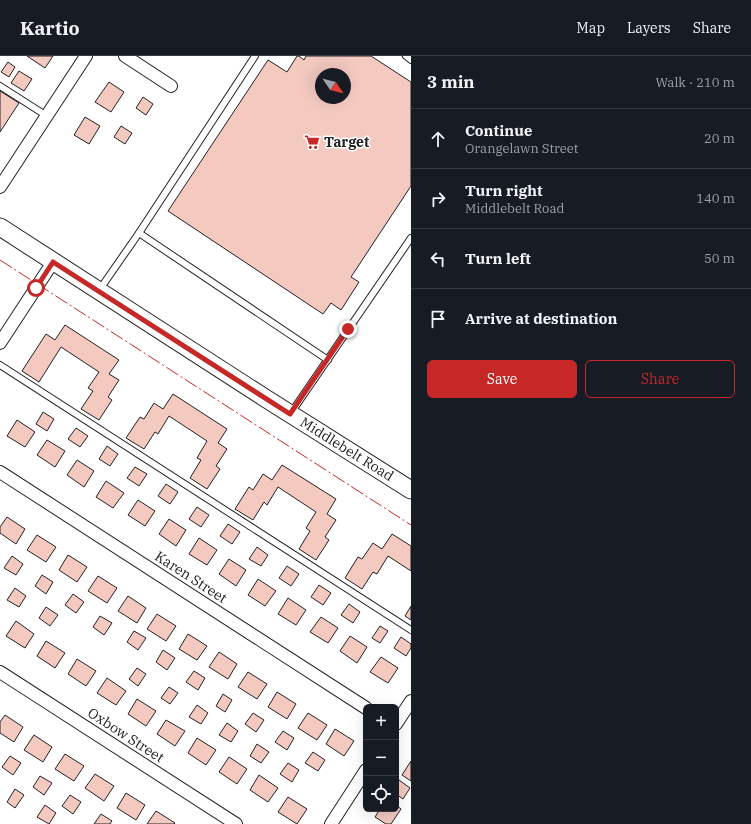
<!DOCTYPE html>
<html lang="en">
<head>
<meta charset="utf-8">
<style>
	body { margin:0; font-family:"IBM Plex Serif",serif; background:#20242c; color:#f1f3f6 }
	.controls { position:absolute; right:12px; bottom:12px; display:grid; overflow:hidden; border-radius:6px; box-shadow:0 4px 16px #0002 }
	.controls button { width:36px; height:36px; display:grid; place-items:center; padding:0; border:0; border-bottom:1px solid #363941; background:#171b24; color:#f1f3f6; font:20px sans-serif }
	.compass { position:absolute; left:315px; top:12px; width:36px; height:36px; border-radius:50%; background:#171b24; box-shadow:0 4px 16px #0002; rotate:125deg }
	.stop { position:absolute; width:12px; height:12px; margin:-9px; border:3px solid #c62828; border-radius:50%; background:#fff }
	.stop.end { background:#c62828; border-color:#fff; box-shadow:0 1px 4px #0008 }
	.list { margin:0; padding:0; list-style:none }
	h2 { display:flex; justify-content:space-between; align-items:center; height:52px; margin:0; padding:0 16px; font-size:17px }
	h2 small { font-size:13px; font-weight:400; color:#9ea1a6 }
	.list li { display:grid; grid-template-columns:26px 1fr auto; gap:12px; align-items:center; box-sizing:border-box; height:60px; padding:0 16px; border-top:1px solid #363941 }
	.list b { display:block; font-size:15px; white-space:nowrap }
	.list p { margin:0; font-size:13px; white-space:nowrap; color:#9ea1a6 }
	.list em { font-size:13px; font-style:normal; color:#9ea1a6 }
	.actions { display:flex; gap:8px; padding:12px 16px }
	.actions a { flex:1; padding:9px 0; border:1px solid #c62828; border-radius:6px; text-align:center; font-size:14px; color:#c62828 }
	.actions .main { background:#c62828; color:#fff }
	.icon { flex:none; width:22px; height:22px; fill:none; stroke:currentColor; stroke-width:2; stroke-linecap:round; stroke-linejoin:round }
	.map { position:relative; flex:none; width:411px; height:768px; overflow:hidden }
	header { display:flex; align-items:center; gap:24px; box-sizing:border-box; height:56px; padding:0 20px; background:#171b24; border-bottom:1px solid #363941 }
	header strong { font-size:19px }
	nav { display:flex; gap:22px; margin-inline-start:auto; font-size:14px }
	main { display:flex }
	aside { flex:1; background:#171b24 }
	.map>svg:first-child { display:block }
	.building { fill:#f3c9c0; stroke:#222; fill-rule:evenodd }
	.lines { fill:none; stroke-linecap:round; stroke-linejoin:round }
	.service-casing { stroke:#222; stroke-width:8 }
	.minor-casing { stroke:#222; stroke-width:14 }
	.secondary-casing { stroke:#222; stroke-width:19 }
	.service { stroke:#fff; stroke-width:6 }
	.minor { stroke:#fff; stroke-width:12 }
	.secondary { stroke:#fff; stroke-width:17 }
	.power { stroke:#c62828; stroke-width:1; stroke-dasharray:14 3 2 3; stroke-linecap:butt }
	.route { stroke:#c62828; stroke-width:5 }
	.labels { text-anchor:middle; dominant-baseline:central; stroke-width:3; stroke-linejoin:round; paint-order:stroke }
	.poi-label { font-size:14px; font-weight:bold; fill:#222; stroke:#fff; text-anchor:start }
	.street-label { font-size:14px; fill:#222; stroke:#fff }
</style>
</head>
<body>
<header>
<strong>Kartio</strong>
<nav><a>Map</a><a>Layers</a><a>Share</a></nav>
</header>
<main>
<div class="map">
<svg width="411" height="768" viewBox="0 0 411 768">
	<rect width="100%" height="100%" fill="#fff"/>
	<!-- building -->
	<g class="building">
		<polygon points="27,0 53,0 45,12"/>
		<path d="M297,0H299L304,4L306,0H371L411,26V130L351,221L359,226L341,254L331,247L323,258L168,155L268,4L287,16ZM321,18H345V42H321Z"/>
		<polygon points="8,6 15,11 9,21 1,16"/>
		<polygon points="19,15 32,23 24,35 11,27"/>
		<polygon points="109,26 124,36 111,56 95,46"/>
		<polygon points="0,35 19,47 0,76"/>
		<polygon points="143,41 153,48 146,59 136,52"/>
		<polygon points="85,61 100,70 89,88 74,79"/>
		<polygon points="121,70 132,77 125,88 114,81"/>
		<polygon points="65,269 119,304 109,318 119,324 108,341 112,344 99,364 81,353 93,335 88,332 99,316 61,291 39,326 22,315 46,278 55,284"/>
		<polygon points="173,338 227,373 218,387 227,393 216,410 220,413 207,433 190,422 201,404 197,402 207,385 169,360 158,378 155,376 144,393 126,382 140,361 144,363 154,347 163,353"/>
		<polygon points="43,356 54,363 47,375 36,368"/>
		<polygon points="17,364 35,376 25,391 7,380"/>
		<polygon points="76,372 88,380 80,391 68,383"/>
		<polygon points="47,384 65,395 55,411 37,399"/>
		<polygon points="107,390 118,398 110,410 99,403"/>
		<polygon points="77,404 94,415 84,431 67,419"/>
		<polygon points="282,409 336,443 327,458 336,464 325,481 329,484 316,504 299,493 310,475 306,472 316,456 278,431 267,449 264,446 253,464 235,453 249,431 253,434 263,418 272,424"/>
		<polygon points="135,411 147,418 139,430 127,422"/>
		<polygon points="106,425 124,437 113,452 96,441"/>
		<polygon points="166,428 178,436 170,448 158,440"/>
		<polygon points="138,444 155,455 145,470 128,459"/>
		<polygon points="197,451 209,459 201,471 189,463"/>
		<polygon points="7,461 25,473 16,488 0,477 0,471"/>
		<polygon points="169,463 186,474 176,490 159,478"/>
		<polygon points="228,468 240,476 232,488 220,480"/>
		<polygon points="392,478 411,490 411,515 388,500 377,518 373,516 362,533 345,522 358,501 362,503 373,487 382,493"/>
		<polygon points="37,479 56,491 46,506 27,494"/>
		<polygon points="199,482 217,494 207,509 189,498"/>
		<polygon points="257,491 268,499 261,510 249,503"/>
		<polygon points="68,499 87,511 77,526 59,514"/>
		<polygon points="12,500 23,508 16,519 4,512"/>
		<polygon points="229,503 246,514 236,530 219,518"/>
		<polygon points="287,510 299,518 291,530 279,522"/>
		<polygon points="42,519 53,526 46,538 35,530"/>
		<polygon points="98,520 117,532 107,547 88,535"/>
		<polygon points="258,523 276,535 265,550 248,539"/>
		<polygon points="319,529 331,537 323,549 311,541"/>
		<polygon points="15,532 26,540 19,551 7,544"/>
		<polygon points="73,538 84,546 76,557 65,549"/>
		<polygon points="128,540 146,552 137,567 118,555"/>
		<polygon points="288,542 306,554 296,569 278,558"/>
		<polygon points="349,548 360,556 353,567 341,559"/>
		<polygon points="411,550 411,564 405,560"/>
		<polygon points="46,551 58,559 50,570 39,562"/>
		<polygon points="157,558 176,570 166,585 147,573"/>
		<polygon points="100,560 112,567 104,579 93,571"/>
		<polygon points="321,561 338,572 328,587 310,576"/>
		<polygon points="16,565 34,578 25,592 6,580"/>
		<polygon points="380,570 388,575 380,587 372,582"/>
		<polygon points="134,575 146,582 138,594 127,586"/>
		<polygon points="188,578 207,590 197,604 179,593"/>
		<polygon points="350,580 367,591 357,607 340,595"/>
		<polygon points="401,581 411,588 411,592 406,600 394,592"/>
		<polygon points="46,585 65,597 55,612 37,600"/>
		<polygon points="163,594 175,602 167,614 156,606"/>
		<polygon points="219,596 237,608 228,623 209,611"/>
		<polygon points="381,601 398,612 388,627 370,616"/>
		<polygon points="77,603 96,615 86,630 68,618"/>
		<polygon points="137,612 146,618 138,630 129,623"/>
		<polygon points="194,615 205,622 198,634 186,626"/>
		<polygon points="248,616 267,628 257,643 238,631"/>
		<polygon points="107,622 126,635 116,649 97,637"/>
		<polygon points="169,631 178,637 170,648 161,642"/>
		<polygon points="277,636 296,648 287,663 268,651"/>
		<polygon points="223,638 232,644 225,656 216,650"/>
		<polygon points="137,643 156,655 146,670 128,658"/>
		<polygon points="197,649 208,657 201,668 189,661"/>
		<polygon points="253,657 264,664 256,676 245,668"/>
		<polygon points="308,657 327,669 317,684 298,672"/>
		<polygon points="5,659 23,671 14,686 0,677 0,666"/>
		<polygon points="166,664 185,675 175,690 157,678"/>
		<polygon points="227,667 238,675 231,686 219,679"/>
		<polygon points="335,673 354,685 344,700 326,688"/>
		<polygon points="283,675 294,682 287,694 275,686"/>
		<polygon points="34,679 52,691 43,706 24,694"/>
		<polygon points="197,682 216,694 206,709 188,697"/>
		<polygon points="257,688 269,696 261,707 250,700"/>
		<polygon points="313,696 325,704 318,715 305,707"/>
		<polygon points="65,698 84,710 74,725 55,713"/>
		<polygon points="10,700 21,707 13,719 2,711"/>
		<polygon points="229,701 247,713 237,728 219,716"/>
		<polygon points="411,705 411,725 402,719"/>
		<polygon points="288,707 299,714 292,726 280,718"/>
		<polygon points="95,718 114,730 104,745 85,732"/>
		<polygon points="259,719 278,732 268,746 250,734"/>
		<polygon points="40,720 52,727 44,739 33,731"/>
		<polygon points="399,724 410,732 403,743 396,738 396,729"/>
		<polygon points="15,733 24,739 15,752 7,746"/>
		<polygon points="126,737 145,749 136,764 117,752"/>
		<polygon points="70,739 81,746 73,758 62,750"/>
		<polygon points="288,741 307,753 297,768 278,756"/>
		<polygon points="45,749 56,757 49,768 37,761"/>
		<polygon points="396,749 401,753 391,768 386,768 375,761 380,753 396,753"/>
		<polygon points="156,755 175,767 174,768 147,768"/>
		<polygon points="101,758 112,765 110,768 94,768"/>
	</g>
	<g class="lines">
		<!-- service casing -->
		<g class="service-casing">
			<g id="service">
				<polyline points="406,0 411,4"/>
				<polyline points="0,30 47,60"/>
				<polyline points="139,177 328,304"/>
				<polyline points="100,233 139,177 255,0"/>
				<polyline points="0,309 411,574"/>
				<polyline points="291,357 411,182"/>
			</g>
		</g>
		<!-- minor casing -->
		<g class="minor-casing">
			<g id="minor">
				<polyline points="125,0 171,30"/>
				<polyline points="0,131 86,0"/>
				<polyline points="0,287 53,206"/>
				<polyline points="0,416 366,652"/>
				<polyline points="0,616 236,768"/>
				<polyline points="396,668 411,645"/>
				<polyline points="331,768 366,714"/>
			</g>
		</g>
		<!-- secondary casing -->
		<g class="secondary-casing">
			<polyline id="secondary" points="0,171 265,342 411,434"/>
		</g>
		<!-- service -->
		<use href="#service" class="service"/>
		<!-- minor -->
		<use href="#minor" class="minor"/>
		<!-- secondary -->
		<use href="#secondary" class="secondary"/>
		<!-- power -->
		<polyline class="power" points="0,204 411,469"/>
	</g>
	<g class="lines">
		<!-- route -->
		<polyline class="route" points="36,232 53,206 290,358 348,273"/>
	</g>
	<!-- icons -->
	<defs>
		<g id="supermarket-bare" transform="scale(1.2)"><path d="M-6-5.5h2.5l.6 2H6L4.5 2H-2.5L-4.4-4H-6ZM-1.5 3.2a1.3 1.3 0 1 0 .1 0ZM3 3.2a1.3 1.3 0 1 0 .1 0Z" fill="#c62828" stroke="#fff" stroke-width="2.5" paint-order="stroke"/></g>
	</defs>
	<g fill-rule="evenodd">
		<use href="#supermarket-bare" x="312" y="86"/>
	</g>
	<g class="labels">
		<!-- poi labels -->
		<g class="poi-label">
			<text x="324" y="86">Target</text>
		</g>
		<!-- street labels -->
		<g class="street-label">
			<text transform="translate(347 393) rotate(32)">Middlebelt Road</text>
			<text transform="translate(191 521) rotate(33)">Karen Street</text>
			<text transform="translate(126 679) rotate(33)">Oxbow Street</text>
		</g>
	</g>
</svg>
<div class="controls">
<button>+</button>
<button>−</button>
<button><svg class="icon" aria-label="locate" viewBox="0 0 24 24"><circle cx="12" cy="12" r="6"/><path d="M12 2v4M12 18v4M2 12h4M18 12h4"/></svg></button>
</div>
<svg class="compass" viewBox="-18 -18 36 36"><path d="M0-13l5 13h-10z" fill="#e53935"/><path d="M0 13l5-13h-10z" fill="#9ea1a6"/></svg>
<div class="stop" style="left:36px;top:232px"></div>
<div class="stop end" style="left:348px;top:273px"></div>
</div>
<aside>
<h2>3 min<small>Walk · 210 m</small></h2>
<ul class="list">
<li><svg class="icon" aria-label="ahead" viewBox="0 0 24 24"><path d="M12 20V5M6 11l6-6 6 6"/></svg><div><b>Continue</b><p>Orangelawn Street</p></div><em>20 m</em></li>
<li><svg class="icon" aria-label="right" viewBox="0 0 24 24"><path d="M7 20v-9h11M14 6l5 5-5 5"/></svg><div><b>Turn right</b><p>Middlebelt Road</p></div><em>140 m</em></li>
<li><svg class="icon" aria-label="left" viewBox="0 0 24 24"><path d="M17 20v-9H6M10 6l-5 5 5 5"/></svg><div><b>Turn left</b></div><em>50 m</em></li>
<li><svg class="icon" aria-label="arrive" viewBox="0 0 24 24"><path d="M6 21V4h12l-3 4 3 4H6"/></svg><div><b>Arrive at destination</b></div></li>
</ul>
<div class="actions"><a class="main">Save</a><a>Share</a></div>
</aside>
</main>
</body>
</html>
